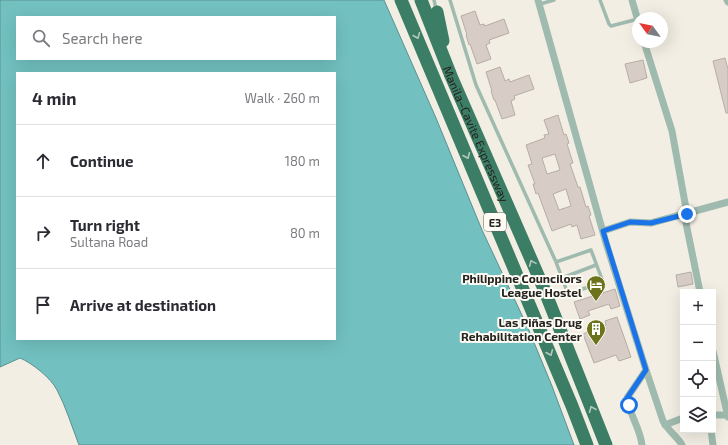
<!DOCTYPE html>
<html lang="en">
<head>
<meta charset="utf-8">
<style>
	body { margin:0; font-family:"Exo 2",sans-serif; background:#f7f7f7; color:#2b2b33 }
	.controls { position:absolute; right:12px; bottom:12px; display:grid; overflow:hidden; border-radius:0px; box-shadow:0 4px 16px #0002 }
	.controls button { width:36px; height:36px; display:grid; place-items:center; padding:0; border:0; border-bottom:1px solid #e1e1e2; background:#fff; color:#2b2b33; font:20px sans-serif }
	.compass { position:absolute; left:632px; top:12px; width:36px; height:36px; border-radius:50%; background:#fff; box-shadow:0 4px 16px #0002; rotate:303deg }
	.stop { position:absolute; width:12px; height:12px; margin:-9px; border:3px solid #1a73e8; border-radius:50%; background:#fff }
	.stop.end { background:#1a73e8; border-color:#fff; box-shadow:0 1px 4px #0008 }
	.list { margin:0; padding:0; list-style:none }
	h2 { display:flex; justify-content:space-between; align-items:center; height:52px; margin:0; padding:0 16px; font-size:17px }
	h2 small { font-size:13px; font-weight:400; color:#7c7c81 }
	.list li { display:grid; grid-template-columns:26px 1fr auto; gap:12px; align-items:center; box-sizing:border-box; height:72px; padding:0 16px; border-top:1px solid #e1e1e2 }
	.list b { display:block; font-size:15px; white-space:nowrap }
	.list p { margin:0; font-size:13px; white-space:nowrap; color:#7c7c81 }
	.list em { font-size:13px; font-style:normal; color:#7c7c81 }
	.icon { flex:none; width:22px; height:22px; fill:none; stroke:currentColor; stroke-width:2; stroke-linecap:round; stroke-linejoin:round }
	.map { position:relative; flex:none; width:728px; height:445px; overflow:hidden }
	.search { position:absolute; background:#fff; box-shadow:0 4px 16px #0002; left:16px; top:16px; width:320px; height:44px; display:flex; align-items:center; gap:10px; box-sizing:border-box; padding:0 14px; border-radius:0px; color:#7c7c81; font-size:15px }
	.panel { position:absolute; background:#fff; box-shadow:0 4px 16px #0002; left:16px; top:72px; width:320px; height:268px; border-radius:0px }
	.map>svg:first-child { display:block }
	.water { fill:#72c0c0; stroke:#5b9190; fill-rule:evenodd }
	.building { fill:#d7cdc6; stroke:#b6ada5; fill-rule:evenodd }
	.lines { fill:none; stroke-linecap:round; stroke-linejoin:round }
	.lane { stroke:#9fbaae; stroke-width:3.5 }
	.street { stroke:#9fbaae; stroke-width:7 }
	.highway { stroke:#3c7d65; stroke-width:13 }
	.oneway { stroke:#b0c9bb }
	.route { stroke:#1a73e8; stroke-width:5 }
	.labels { text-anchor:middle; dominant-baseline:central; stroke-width:4; stroke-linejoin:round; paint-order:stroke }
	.shield { fill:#fefbf5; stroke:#65645f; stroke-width:1 }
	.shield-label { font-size:11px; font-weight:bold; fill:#24231f }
	.street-label { font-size:12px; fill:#24231f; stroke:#fefbf5 }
	.poi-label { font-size:12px; font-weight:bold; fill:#24231f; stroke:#fefbf5; text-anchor:end }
</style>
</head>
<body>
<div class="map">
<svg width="728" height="445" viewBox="0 0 728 445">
	<rect width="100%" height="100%" fill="#f3eee3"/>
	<!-- water -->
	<path class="water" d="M0,0H384L436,118L482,230L528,328L552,386L574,445H79C72,427 66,407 57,390C51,378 32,363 20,358L0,367ZM17,17H335V59H17ZM17,73H335V339H17Z"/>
	<!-- building -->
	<g class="building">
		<polygon points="475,11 480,25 484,24 485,26 504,19 509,33 489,40 490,43 486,45 491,59 477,64 470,44 469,45 466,35 467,35 461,16"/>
		<polygon points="725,58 728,69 728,113 726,113 713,61"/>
		<polygon points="643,60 647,78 630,83 625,64"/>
		<polygon points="500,67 505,81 509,79 510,82 529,75 534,89 514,96 515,99 511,101 515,115 502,119 495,100 494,100 491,91 492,91 486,72"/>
		<path d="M558,115L564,135L566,134L569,143L567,144L573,163L570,164L578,187H580L586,207L588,206L591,215L589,216L595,235L581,239L577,225L572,227L571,224L552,231L538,193L536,194L533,184H535L528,165L532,164L526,145L545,138L544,135L549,134L544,120ZM555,154L560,170L547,174L542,158ZM566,189L571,206L559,210L553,194Z"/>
		<polygon points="691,272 693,284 678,287 676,275"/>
		<polygon points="615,289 620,306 611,309 609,304 588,311 590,315 580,319 574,302"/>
		<polygon points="617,317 631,357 619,361 616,355 594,363 583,334 606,325 605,321"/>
	</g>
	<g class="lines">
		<!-- lane -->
		<g class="lane">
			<polyline points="434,0 436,9"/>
			<polyline points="450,0 476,85 556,262 568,294 603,282 591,250 556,262"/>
			<polyline points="600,0 609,24 611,26 638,19"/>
			<polyline points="540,4 554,0"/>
			<polyline points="562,278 596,265"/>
		</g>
		<!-- street -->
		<g class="street">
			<path d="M538,0L606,243L646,370L627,398C630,416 640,428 642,445"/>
			<polyline points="632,0 638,21"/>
			<polyline points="727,0 728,2"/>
			<polyline points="644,42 672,131 687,214 686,223 700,292"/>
			<polyline points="603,231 630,222 651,223 728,202"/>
			<polyline points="713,351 728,417"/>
			<path d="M646,370L663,421C668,431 677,436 682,445"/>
			<polyline points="713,415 727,415"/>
			<polyline points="665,425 683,418"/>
			<polyline points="711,430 713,445"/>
		</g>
		<!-- highway -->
		<g class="highway">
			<polyline points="401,0 572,406 587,445"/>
			<path id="s1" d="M421,0L451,76L544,289L606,445"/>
			<polyline points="437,12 443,41"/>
		</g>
	</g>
	<!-- one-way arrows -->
	<defs><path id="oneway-chevron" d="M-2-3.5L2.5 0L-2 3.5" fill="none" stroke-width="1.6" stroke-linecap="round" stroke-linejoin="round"/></defs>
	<g class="oneway">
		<use href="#oneway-chevron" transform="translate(417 36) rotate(67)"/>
		<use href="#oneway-chevron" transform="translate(467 156) rotate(67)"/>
		<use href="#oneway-chevron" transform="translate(532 263) rotate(-114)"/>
		<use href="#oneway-chevron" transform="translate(550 353) rotate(67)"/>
		<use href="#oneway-chevron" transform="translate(592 409) rotate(-112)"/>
	</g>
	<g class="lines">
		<!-- route -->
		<polyline class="route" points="629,405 627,398 646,370 603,231 630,222 651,223 687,214"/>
	</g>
	<!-- icons -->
	<defs>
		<g id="hotel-pin" transform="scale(1)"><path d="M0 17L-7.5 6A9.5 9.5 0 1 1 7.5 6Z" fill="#6c731b" stroke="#fefbf5"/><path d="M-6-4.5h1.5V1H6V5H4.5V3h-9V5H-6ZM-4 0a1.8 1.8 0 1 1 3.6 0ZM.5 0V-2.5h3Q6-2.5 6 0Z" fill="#fff"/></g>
		<g id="building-pin" transform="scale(1)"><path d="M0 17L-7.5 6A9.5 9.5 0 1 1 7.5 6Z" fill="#6c731b" stroke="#fefbf5"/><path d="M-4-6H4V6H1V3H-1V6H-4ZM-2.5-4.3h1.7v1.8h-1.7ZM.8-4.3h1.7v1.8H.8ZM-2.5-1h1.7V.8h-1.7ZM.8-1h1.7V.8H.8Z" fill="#fff"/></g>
	</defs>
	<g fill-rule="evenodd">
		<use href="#hotel-pin" x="596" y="285"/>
		<use href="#building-pin" x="596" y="329"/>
	</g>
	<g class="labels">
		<!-- shield labels -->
		<rect class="shield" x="484" y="213" width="22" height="18" rx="3"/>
		<g class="shield-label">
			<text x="495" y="222">E3</text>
		</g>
		<!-- street labels -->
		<g class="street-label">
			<text stroke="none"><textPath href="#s1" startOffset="145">Manila–Cavite Expressway</textPath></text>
		</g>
		<!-- poi labels -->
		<g class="poi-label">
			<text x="582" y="278">Philippine Councilors<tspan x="582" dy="14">League Hostel</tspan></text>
			<text x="582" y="322">Las Piñas Drug<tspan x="582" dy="14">Rehabilitation Center</tspan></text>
		</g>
	</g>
</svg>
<div class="controls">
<button>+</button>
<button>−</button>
<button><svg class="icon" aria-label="locate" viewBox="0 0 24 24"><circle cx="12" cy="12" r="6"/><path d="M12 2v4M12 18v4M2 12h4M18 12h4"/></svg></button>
<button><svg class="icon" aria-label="layers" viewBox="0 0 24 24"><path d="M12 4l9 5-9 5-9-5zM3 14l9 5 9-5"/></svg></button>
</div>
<svg class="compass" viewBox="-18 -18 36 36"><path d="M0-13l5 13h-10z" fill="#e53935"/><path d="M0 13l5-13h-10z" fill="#7c7c81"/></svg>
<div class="stop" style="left:629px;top:405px"></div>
<div class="stop end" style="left:687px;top:214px"></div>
<div class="search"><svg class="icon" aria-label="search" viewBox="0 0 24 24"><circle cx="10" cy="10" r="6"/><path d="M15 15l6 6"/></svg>Search here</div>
<section class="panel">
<h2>4 min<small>Walk · 260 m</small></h2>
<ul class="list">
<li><svg class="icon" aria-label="ahead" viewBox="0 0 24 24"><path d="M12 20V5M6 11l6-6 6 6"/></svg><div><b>Continue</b></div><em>180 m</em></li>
<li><svg class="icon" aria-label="right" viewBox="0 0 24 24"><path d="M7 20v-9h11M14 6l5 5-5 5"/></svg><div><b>Turn right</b><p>Sultana Road</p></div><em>80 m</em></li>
<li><svg class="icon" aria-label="arrive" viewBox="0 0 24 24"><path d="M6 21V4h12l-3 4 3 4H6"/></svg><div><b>Arrive at destination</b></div></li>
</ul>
</section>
</div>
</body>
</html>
